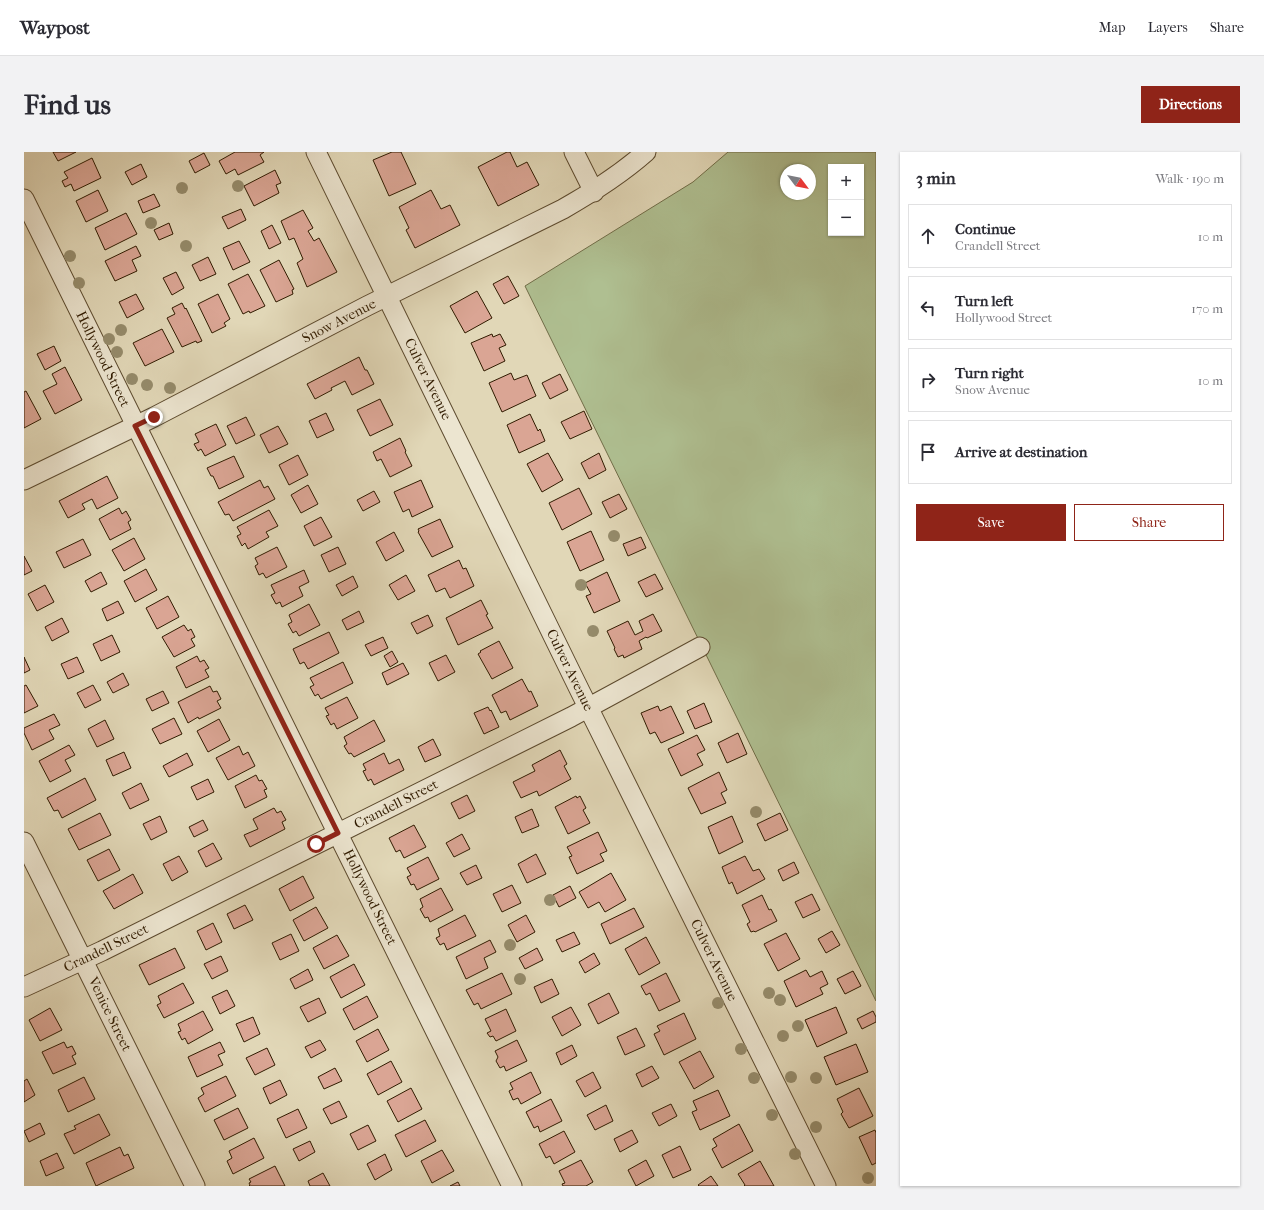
<!DOCTYPE html>
<html lang="en">
<head>
<meta charset="utf-8">
<style>
	body { margin:0; font-family:"IM FELL French Canon",serif; background:#f2f2f3; color:#2b2b33 }
	.controls { position:absolute; right:12px; top:12px; display:grid; overflow:hidden; border-radius:0px; box-shadow:0 1px 3px #0004 }
	.controls button { width:36px; height:36px; display:grid; place-items:center; padding:0; border:0; border-bottom:1px solid #e1e1e2; background:#fff; color:#2b2b33; font:20px sans-serif }
	.compass { position:absolute; left:756px; top:12px; width:36px; height:36px; border-radius:50%; background:#fff; box-shadow:0 1px 3px #0004; rotate:122deg }
	.stop { position:absolute; width:12px; height:12px; margin:-9px; border:3px solid #8f2418; border-radius:50%; background:#fff }
	.stop.end { background:#8f2418; border-color:#fff; box-shadow:0 1px 4px #0008 }
	.list { margin:0; padding:0; list-style:none }
	h2 { display:flex; justify-content:space-between; align-items:center; height:52px; margin:0; padding:0 16px; font-size:17px }
	h2 small { font-size:13px; font-weight:400; color:#7c7c81 }
	.list li { display:grid; grid-template-columns:26px 1fr auto; gap:12px; align-items:center; box-sizing:border-box; height:64px; margin:0 8px 8px; padding:0 8px; border:1px solid #e1e1e2; border-radius:0px }
	.list b { display:block; font-size:15px; white-space:nowrap }
	.list p { margin:0; font-size:13px; white-space:nowrap; color:#7c7c81 }
	.list em { font-size:13px; font-style:normal; color:#7c7c81 }
	.actions { display:flex; gap:8px; padding:12px 16px }
	.actions a { flex:1; padding:9px 0; border:1px solid #8f2418; border-radius:0px; text-align:center; font-size:14px; color:#8f2418 }
	.actions .main { background:#8f2418; color:#fff }
	.icon { flex:none; width:22px; height:22px; fill:none; stroke:currentColor; stroke-width:2; stroke-linecap:round; stroke-linejoin:round }
	.map { position:relative; flex:none; width:852px; height:1034px; overflow:hidden; border-radius:0px }
	header { display:flex; align-items:center; gap:24px; box-sizing:border-box; height:56px; padding:0 20px; background:#fff; border-bottom:1px solid #e1e1e2 }
	header strong { font-size:19px }
	nav { display:flex; gap:22px; margin-inline-start:auto; font-size:14px }
	.intro { display:flex; align-items:center; justify-content:space-between; box-sizing:border-box; height:96px; padding:0 24px }
	h1 { margin:0; font-size:28px }
	.button { padding:10px 18px; border-radius:0px; background:#8f2418; color:#fff; font-size:14px; font-weight:700 }
	main { display:flex; gap:24px; padding:0 24px }
	aside { flex:1; background:#fff; border-radius:0px; box-shadow:0 1px 3px #0004 }
	.map>svg:first-child { display:block }
	.green { fill:#afbf91; stroke:#706d48; fill-rule:evenodd }
	.building { fill:#daa594; stroke:#301b00 }
	.lines { fill:none; stroke-linecap:round; stroke-linejoin:round }
	.minor-casing { stroke:#5c4a2e; stroke-width:21 }
	.minor { stroke:#ece5d0; stroke-width:19 }
	.tree { fill:#958b6b }
	.route { stroke:#8f2418; stroke-width:5 }
	.labels { text-anchor:middle; dominant-baseline:central; stroke-width:3.5; stroke-linejoin:round; paint-order:stroke }
	.street-label { font-size:14px; fill:#301b00; stroke:#ece5d0 }
</style>
</head>
<body>
<header>
<strong>Waypost</strong>
<nav><a>Map</a><a>Layers</a><a>Share</a></nav>
</header>
<div class="intro"><h1>Find us</h1><a class="button">Directions</a></div>
<main>
<div class="map">
<svg width="852" height="1034" viewBox="0 0 852 1034">
	<rect width="100%" height="100%" fill="#e1d7b7"/>
	<filter id="stains"><feTurbulence type="fractalNoise" baseFrequency=".005" numOctaves="4"/><feColorMatrix values="0 0 0 0 .2 0 0 0 0 .09 0 0 0 0 .02 0 0 0 .5 -.17"/></filter>
	<radialGradient id="worn" r=".72"><stop offset=".6" stop-color="#630" stop-opacity="0"/><stop offset="1" stop-color="#630" stop-opacity=".3"/></radialGradient>
	<!-- green -->
	<path class="green" d="M704,0H852V849L501,134L669,30ZM807,15H837V81H807ZM762,18H786V42H762Z"/>
	<!-- building -->
	<g class="building">
		<polygon points="29,0 52,0 34,9"/>
		<polygon points="211,0 240,0 236,3 240,10 214,23 211,17 202,22 195,9"/>
		<polygon points="368,0 377,0 392,32 365,44 349,8"/>
		<polygon points="483,0 486,0 493,15 503,10 515,33 474,54 454,15"/>
		<polygon points="180,1 186,13 171,21 165,9"/>
		<polygon points="68,6 77,26 50,39 47,32 41,35 38,29 44,26 40,20"/>
		<polygon points="117,12 123,25 108,33 101,20"/>
		<polygon points="251,18 257,31 252,33 255,41 230,54 220,34"/>
		<polygon points="74,38 84,59 62,70 52,49"/>
		<polygon points="407,38 417,57 426,53 436,73 391,96 382,78 385,76 375,55"/>
		<polygon points="130,42 136,54 119,61 114,49"/>
		<polygon points="217,57 222,68 204,77 198,65"/>
		<polygon points="279,58 289,76 284,79 290,89 295,86 313,120 283,135 273,111 279,107 270,86 265,88 257,69"/>
		<polygon points="102,61 113,82 81,98 71,76"/>
		<polygon points="145,71 149,82 135,88 130,78"/>
		<polygon points="248,73 257,91 245,97 237,79"/>
		<polygon points="215,89 226,110 209,118 199,96"/>
		<polygon points="112,94 117,104 108,108 113,119 91,129 81,109"/>
		<polygon points="184,105 192,122 176,129 168,113"/>
		<polygon points="255,108 270,137 268,138 269,142 252,150 236,118"/>
		<polygon points="152,120 160,136 148,143 139,126"/>
		<polygon points="224,122 241,154 226,161 225,159 219,162 204,132"/>
		<polygon points="484,124 495,144 480,152 469,132"/>
		<polygon points="453,139 468,166 441,181 426,154"/>
		<polygon points="112,142 120,157 103,166 95,150"/>
		<polygon points="194,142 206,167 200,171 202,174 188,181 174,152"/>
		<polygon points="158,151 161,157 162,156 178,189 173,191 172,189 158,195 143,166 151,162 148,156"/>
		<polygon points="138,177 150,200 121,214 109,191"/>
		<polygon points="468,182 469,185 476,182 482,193 475,196 481,209 460,219 447,191"/>
		<polygon points="30,194 37,209 21,218 13,202"/>
		<polygon points="335,205 341,218 343,218 350,232 328,243 321,229 307,236 308,238 291,247 283,232"/>
		<polygon points="41,215 58,248 31,262 19,239 33,232 28,222"/>
		<polygon points="487,221 490,228 503,223 512,244 478,260 465,231"/>
		<polygon points="536,222 544,238 526,247 518,231"/>
		<polygon points="2,239 17,267 0,276 0,240"/>
		<polygon points="356,247 369,273 346,284 333,258"/>
		<polygon points="560,259 568,277 546,287 537,270"/>
		<polygon points="302,261 310,278 293,286 285,269"/>
		<polygon points="506,262 514,279 516,277 521,289 495,301 483,273"/>
		<polygon points="222,265 231,283 212,292 203,274"/>
		<polygon points="192,272 202,293 181,304 177,297 174,299 170,292 175,290 171,282"/>
		<polygon points="254,274 264,292 245,301 236,283"/>
		<polygon points="376,286 382,299 381,300 388,314 366,325 357,307 353,309 349,300"/>
		<polygon points="524,301 539,328 518,340 503,312"/>
		<polygon points="575,301 582,318 565,327 557,311"/>
		<polygon points="274,303 284,323 265,333 255,313"/>
		<polygon points="210,304 220,325 195,337 189,324 187,324 183,316"/>
		<polygon points="83,324 94,346 73,357 68,347 58,352 61,357 44,366 35,349"/>
		<polygon points="236,328 240,336 244,334 251,347 209,369 205,362 201,363 194,350"/>
		<polygon points="397,328 409,355 388,365 385,357 379,360 370,340"/>
		<polygon points="284,333 294,352 277,361 267,343"/>
		<polygon points="555,336 568,362 538,378 525,351"/>
		<polygon points="350,339 356,350 339,359 333,348"/>
		<polygon points="595,342 603,357 586,366 578,350"/>
		<polygon points="95,356 98,362 102,359 107,368 104,370 107,377 86,388 75,367"/>
		<polygon points="245,358 254,374 242,380 245,385 224,397 221,391 218,394 213,384 217,382 213,375"/>
		<polygon points="297,365 308,385 290,394 280,374"/>
		<polygon points="416,367 429,395 408,405 394,380 395,379 394,377"/>
		<polygon points="567,379 580,408 556,419 543,390"/>
		<polygon points="370,380 380,399 362,409 352,390"/>
		<polygon points="617,385 622,396 604,404 599,392"/>
		<polygon points="110,386 121,407 100,419 88,398"/>
		<polygon points="59,387 67,403 40,416 32,400"/>
		<polygon points="253,395 263,415 242,426 239,421 235,423 231,414 234,412 231,406"/>
		<polygon points="314,395 322,412 305,420 297,403"/>
		<polygon points="0,404 8,419 0,423"/>
		<polygon points="435,408 439,417 442,416 450,434 426,446 421,436 412,440 404,423"/>
		<polygon points="122,417 133,438 111,450 100,429"/>
		<polygon points="280,418 285,430 275,435 279,444 258,455 256,450 252,452 247,443 251,441 247,433"/>
		<polygon points="77,420 83,432 67,440 61,429"/>
		<polygon points="583,420 596,449 570,461 562,444 567,442 561,431"/>
		<polygon points="631,422 639,437 622,445 614,430"/>
		<polygon points="382,423 391,439 374,448 365,433"/>
		<polygon points="329,424 334,435 318,444 312,433"/>
		<polygon points="21,433 30,450 13,459 4,442"/>
		<polygon points="144,444 155,465 133,477 122,456"/>
		<polygon points="457,448 464,462 462,463 469,476 434,493 422,466"/>
		<polygon points="94,449 100,461 83,469 78,457"/>
		<polygon points="285,452 296,473 275,484 272,479 269,481 264,472 268,470 265,463"/>
		<polygon points="335,459 340,470 323,478 318,468"/>
		<polygon points="629,462 638,479 623,486 622,485 615,489 618,497 600,506 599,503 594,505 590,497 591,496 583,479 604,469 611,483 619,479 615,469"/>
		<polygon points="404,463 409,474 393,482 387,471"/>
		<polygon points="38,466 45,480 28,489 21,475"/>
		<polygon points="160,473 164,479 167,477 171,485 167,487 171,494 150,505 138,485"/>
		<polygon points="305,480 315,501 284,517 280,510 276,512 269,497"/>
		<polygon points="88,483 96,500 77,509 69,492"/>
		<polygon points="359,485 364,496 347,504 341,493"/>
		<polygon points="475,489 489,516 468,527 454,502 457,500 456,499"/>
		<polygon points="368,499 374,510 366,515 360,504"/>
		<polygon points="422,503 431,520 414,529 405,511"/>
		<polygon points="173,504 176,510 180,508 185,516 181,518 185,525 162,536 152,515"/>
		<polygon points="0,505 6,518 0,521"/>
		<polygon points="53,505 60,520 44,527 37,512"/>
		<polygon points="319,510 329,531 297,547 294,542 291,544 286,535 290,533 286,526"/>
		<polygon points="379,511 385,522 363,533 358,521"/>
		<polygon points="99,521 105,533 89,541 83,530"/>
		<polygon points="498,527 505,540 507,539 514,554 486,568 482,559 477,561 468,543"/>
		<polygon points="2,533 14,554 0,561 0,534"/>
		<polygon points="69,533 77,548 61,556 53,541"/>
		<polygon points="186,534 189,540 193,539 197,547 193,549 197,556 175,567 174,565 164,571 154,550"/>
		<polygon points="139,539 145,551 128,559 122,547"/>
		<polygon points="323,545 334,566 313,577 310,571 307,573 302,564 305,563 301,556"/>
		<polygon points="680,551 688,570 671,577 663,559"/>
		<polygon points="634,554 636,559 647,554 660,581 637,591 631,580 626,582 617,561"/>
		<polygon points="464,555 466,559 467,558 475,575 460,582 450,561"/>
		<polygon points="30,562 36,573 25,578 30,587 8,598 0,581 0,576"/>
		<polygon points="150,566 158,582 136,592 128,577"/>
		<polygon points="195,567 206,588 184,600 173,579"/>
		<polygon points="81,568 90,587 73,595 64,577"/>
		<polygon points="350,568 361,589 330,605 327,601 325,602 320,594 323,592 320,585"/>
		<polygon points="714,581 723,602 703,611 694,591"/>
		<polygon points="673,583 681,598 673,602 679,613 657,624 644,597"/>
		<polygon points="409,587 417,603 401,610 394,595"/>
		<polygon points="45,593 51,603 41,608 47,619 26,630 15,609"/>
		<polygon points="215,594 219,603 224,600 231,614 204,628 192,606"/>
		<polygon points="536,598 543,612 540,614 547,627 515,644 513,639 497,646 489,630 511,619 508,613"/>
		<polygon points="100,600 107,616 89,624 82,608"/>
		<polygon points="163,601 169,613 145,625 139,614"/>
		<polygon points="360,601 365,612 375,607 380,618 350,633 347,627 344,629 339,619 342,618 339,612"/>
		<polygon points="695,620 703,638 697,641 702,651 677,662 664,636"/>
		<polygon points="232,623 235,629 238,628 243,637 240,638 243,645 221,656 211,634"/>
		<polygon points="61,626 72,648 38,666 34,658 30,659 23,646"/>
		<polygon points="184,627 190,640 173,648 167,635"/>
		<polygon points="117,631 125,648 106,657 98,641"/>
		<polygon points="443,643 451,659 435,667 427,651"/>
		<polygon points="552,644 553,646 556,644 562,656 559,658 566,671 544,682 531,655"/>
		<polygon points="250,656 253,661 257,659 262,668 258,670 261,677 226,695 220,683 234,677 229,667"/>
		<polygon points="508,657 515,674 498,681 491,665"/>
		<polygon points="76,661 87,683 55,698 44,677"/>
		<polygon points="756,661 764,678 741,689 733,672"/>
		<polygon points="136,664 143,680 127,688 119,672"/>
		<polygon points="708,664 719,690 695,702 684,675"/>
		<polygon points="179,668 184,678 170,685 165,675"/>
		<polygon points="390,673 402,695 380,706 376,698 372,700 365,686"/>
		<polygon points="574,680 583,699 576,702 580,709 553,722 545,705 548,704 543,695"/>
		<polygon points="438,682 446,697 430,705 422,691"/>
		<polygon points="189,691 198,707 182,715 174,699"/>
		<polygon points="85,697 96,718 74,729 63,708"/>
		<polygon points="512,702 522,722 503,731 494,712"/>
		<polygon points="155,704 164,720 148,729 139,712"/>
		<polygon points="721,704 729,719 735,717 741,727 713,742 708,730 705,732 698,715"/>
		<polygon points="404,705 415,727 393,738 390,732 387,733 383,725 387,723 383,716"/>
		<polygon points="770,710 775,721 759,729 754,718"/>
		<polygon points="452,713 458,726 443,733 436,721"/>
		<polygon points="587,721 602,748 581,760 575,750 564,756 555,740"/>
		<polygon points="109,722 119,741 90,757 79,739"/>
		<polygon points="279,724 290,746 266,759 255,737"/>
		<polygon points="488,733 497,751 478,760 469,742"/>
		<polygon points="546,734 552,746 535,755 529,743"/>
		<polygon points="417,736 429,758 406,770 404,765 401,766 396,757 399,755 396,747"/>
		<polygon points="788,742 796,758 779,766 771,750"/>
		<polygon points="738,743 745,758 747,757 753,769 731,780 730,779 727,780 723,772 726,770 718,753"/>
		<polygon points="221,753 229,768 210,777 203,762"/>
		<polygon points="292,755 304,776 280,789 269,768"/>
		<polygon points="610,756 620,775 586,792 577,772"/>
		<polygon points="441,763 452,784 423,798 420,791 416,793 412,786 416,784 414,777"/>
		<polygon points="502,763 511,780 493,790 484,773"/>
		<polygon points="189,771 198,790 182,798 173,779"/>
		<polygon points="808,779 816,793 802,801 794,787"/>
		<polygon points="550,780 556,792 538,800 532,788"/>
		<polygon points="762,781 776,807 754,819 740,792"/>
		<polygon points="267,782 275,799 256,808 248,791"/>
		<polygon points="313,783 325,804 300,817 289,796"/>
		<polygon points="622,785 636,811 615,823 601,797"/>
		<polygon points="466,788 472,800 460,806 464,816 442,827 432,805"/>
		<polygon points="151,796 161,816 125,833 115,813"/>
		<polygon points="513,796 519,808 501,817 495,806"/>
		<polygon points="570,801 576,812 561,821 555,810"/>
		<polygon points="197,804 204,819 188,827 180,812"/>
		<polygon points="330,812 341,833 317,846 306,825"/>
		<polygon points="284,817 289,828 271,837 266,827"/>
		<polygon points="782,818 786,825 798,819 804,832 796,836 799,842 772,855 760,829"/>
		<polygon points="829,819 837,834 821,842 813,827"/>
		<polygon points="478,821 488,842 457,857 454,851 450,853 442,838"/>
		<polygon points="642,821 656,849 635,859 626,841 622,843 617,834"/>
		<polygon points="528,827 535,842 517,851 510,835"/>
		<polygon points="159,831 170,851 140,866 133,853 137,851 134,844"/>
		<polygon points="203,838 211,854 196,862 188,845"/>
		<polygon points="585,841 595,861 574,872 564,852"/>
		<polygon points="343,844 354,865 330,878 319,857"/>
		<polygon points="295,846 302,861 284,870 276,855"/>
		<polygon points="547,855 557,873 538,884 528,865"/>
		<polygon points="812,855 823,881 793,895 781,868"/>
		<polygon points="26,856 38,878 16,889 5,868"/>
		<polygon points="482,857 492,879 472,889 469,884 466,885 463,881 467,879 461,867"/>
		<polygon points="179,859 189,878 164,892 161,886 158,888 154,880 157,879 154,872"/>
		<polygon points="849,859 852,865 852,870 838,877 833,867"/>
		<polygon points="660,861 672,887 640,903 630,882 636,879 633,874"/>
		<polygon points="229,865 236,882 220,890 212,872"/>
		<polygon points="612,876 621,894 601,903 593,885"/>
		<polygon points="354,877 365,898 343,910 332,889"/>
		<polygon points="296,888 302,898 287,906 281,895"/>
		<polygon points="493,888 503,909 482,919 480,914 476,916 472,909 474,905 471,899"/>
		<polygon points="40,890 43,896 48,894 52,902 48,904 52,912 29,922 18,900"/>
		<polygon points="196,890 201,900 194,903 199,913 173,925 164,905"/>
		<polygon points="832,892 844,920 812,933 800,905"/>
		<polygon points="548,893 553,904 537,913 532,901"/>
		<polygon points="243,896 251,913 231,923 222,906"/>
		<polygon points="676,899 690,925 670,937 655,910"/>
		<polygon points="367,909 378,930 354,943 343,922"/>
		<polygon points="628,914 635,926 618,935 612,922"/>
		<polygon points="311,916 318,929 300,937 294,925"/>
		<polygon points="507,920 517,941 497,952 494,946 489,948 485,939 489,937 486,931"/>
		<polygon points="569,920 577,936 561,945 552,929"/>
		<polygon points="202,924 212,944 181,960 174,946 180,942 177,936"/>
		<polygon points="60,925 71,947 44,960 34,938"/>
		<polygon points="3,927 11,943 0,950 0,929"/>
		<polygon points="256,928 263,943 246,952 239,936"/>
		<polygon points="387,936 398,957 374,970 363,949"/>
		<polygon points="835,936 849,964 825,976 817,962 819,960 813,947"/>
		<polygon points="694,938 706,964 676,978 668,960 673,958 669,949"/>
		<polygon points="527,947 538,969 516,980 514,974 510,976 502,960"/>
		<polygon points="315,949 323,965 307,972 299,957"/>
		<polygon points="647,952 653,964 635,974 628,961"/>
		<polygon points="582,953 589,969 571,978 563,963"/>
		<polygon points="214,956 224,976 200,988 190,968"/>
		<polygon points="274,957 283,976 262,986 253,967"/>
		<polygon points="75,962 86,983 50,1002 40,982 52,977 50,974"/>
		<polygon points="401,968 412,989 382,1005 371,983"/>
		<polygon points="16,971 21,982 5,990 0,979"/>
		<polygon points="715,972 729,999 698,1016 688,997 693,994 689,987"/>
		<polygon points="344,973 352,989 334,998 326,982"/>
		<polygon points="608,978 614,990 596,1000 590,987"/>
		<polygon points="851,978 852,981 852,1011 848,1013 835,985"/>
		<polygon points="540,979 551,1000 530,1012 526,1004 522,1006 515,992"/>
		<polygon points="230,986 240,1006 209,1022 203,1009 208,1006 205,999"/>
		<polygon points="286,989 291,1000 275,1009 269,997"/>
		<polygon points="656,994 667,1018 649,1026 638,1003"/>
		<polygon points="96,995 100,1004 104,1002 110,1016 72,1034 62,1011"/>
		<polygon points="418,998 430,1019 408,1031 397,1009"/>
		<polygon points="33,1001 40,1016 22,1024 16,1009"/>
		<polygon points="361,1002 368,1018 351,1028 343,1012"/>
		<polygon points="557,1008 569,1030 562,1034 539,1034 538,1032 541,1031 535,1019"/>
		<polygon points="622,1008 630,1024 612,1034 604,1018"/>
		<polygon points="736,1009 750,1034 720,1034 721,1033 714,1022"/>
		<polygon points="251,1014 261,1034 225,1034 226,1033 225,1031 227,1030 225,1027"/>
		<polygon points="299,1021 306,1034 286,1034 284,1029"/>
		<polygon points="687,1024 694,1034 675,1034 674,1033"/>
		<polygon points="434,1030 436,1034 426,1034"/>
	</g>
	<g class="lines">
		<!-- minor casing -->
		<g class="minor-casing">
			<g id="minor">
				<polyline points="292,0 556,539 802,1034"/>
				<polyline points="550,0 570,40"/>
				<path d="M0,47C162,376 326,705 488,1034"/>
				<path d="M0,328L130,265L343,154L539,57C569,40 596,23 622,0"/>
				<polyline points="0,690 171,1034"/>
				<polyline points="0,835 78,799 547,565 676,495"/>
			</g>
		</g>
		<!-- minor -->
		<use href="#minor" class="minor"/>
	</g>
	<!-- trees -->
	<g class="tree">
		<circle cx="214" cy="34" r="6"/>
		<circle cx="158" cy="36" r="6"/>
		<circle cx="127" cy="71" r="6"/>
		<circle cx="162" cy="94" r="6"/>
		<circle cx="46" cy="104" r="6"/>
		<circle cx="55" cy="131" r="6"/>
		<circle cx="97" cy="178" r="6"/>
		<circle cx="85" cy="187" r="6"/>
		<circle cx="93" cy="200" r="6"/>
		<circle cx="108" cy="227" r="6"/>
		<circle cx="123" cy="233" r="6"/>
		<circle cx="146" cy="236" r="6"/>
		<circle cx="590" cy="384" r="6"/>
		<circle cx="557" cy="433" r="6"/>
		<circle cx="569" cy="479" r="6"/>
		<circle cx="732" cy="660" r="6"/>
		<circle cx="526" cy="748" r="6"/>
		<circle cx="486" cy="793" r="6"/>
		<circle cx="496" cy="827" r="6"/>
		<circle cx="745" cy="841" r="6"/>
		<circle cx="756" cy="848" r="6"/>
		<circle cx="694" cy="851" r="6"/>
		<circle cx="774" cy="874" r="6"/>
		<circle cx="759" cy="884" r="6"/>
		<circle cx="717" cy="897" r="6"/>
		<circle cx="767" cy="925" r="6"/>
		<circle cx="730" cy="926" r="6"/>
		<circle cx="792" cy="926" r="6"/>
		<circle cx="748" cy="963" r="6"/>
		<circle cx="792" cy="975" r="6"/>
		<circle cx="771" cy="1002" r="6"/>
		<circle cx="844" cy="1026" r="6"/>
	</g>
	<g class="lines">
		<!-- route -->
		<polyline class="route" points="130,265 111,274 314,681 292,692"/>
	</g>
	<g class="labels">
		<!-- street labels -->
		<g class="street-label">
			<text transform="translate(315 169) rotate(-27)">Snow Avenue</text>
			<text transform="translate(79 207) rotate(64)">Hollywood Street</text>
			<text transform="translate(404 227) rotate(64)">Culver Avenue</text>
			<text transform="translate(546 518) rotate(64)">Culver Avenue</text>
			<text transform="translate(372 652) rotate(-27)">Crandell Street</text>
			<text transform="translate(346 745) rotate(64)">Hollywood Street</text>
			<text transform="translate(82 796) rotate(-26)">Crandell Street</text>
			<text transform="translate(690 808) rotate(64)">Culver Avenue</text>
			<text transform="translate(86 862) rotate(64)">Venice Street</text>
		</g>
	</g>
	<rect width="100%" height="100%" filter="url(#stains)"/>
	<rect width="100%" height="100%" fill="url(#worn)"/>
</svg>
<div class="controls">
<button>+</button>
<button>−</button>
</div>
<svg class="compass" viewBox="-18 -18 36 36"><path d="M0-13l5 13h-10z" fill="#e53935"/><path d="M0 13l5-13h-10z" fill="#7c7c81"/></svg>
<div class="stop" style="left:292px;top:692px"></div>
<div class="stop end" style="left:130px;top:265px"></div>
</div>
<aside>
<h2>3 min<small>Walk · 190 m</small></h2>
<ul class="list">
<li><svg class="icon" aria-label="ahead" viewBox="0 0 24 24"><path d="M12 20V5M6 11l6-6 6 6"/></svg><div><b>Continue</b><p>Crandell Street</p></div><em>10 m</em></li>
<li><svg class="icon" aria-label="left" viewBox="0 0 24 24"><path d="M17 20v-9H6M10 6l-5 5 5 5"/></svg><div><b>Turn left</b><p>Hollywood Street</p></div><em>170 m</em></li>
<li><svg class="icon" aria-label="right" viewBox="0 0 24 24"><path d="M7 20v-9h11M14 6l5 5-5 5"/></svg><div><b>Turn right</b><p>Snow Avenue</p></div><em>10 m</em></li>
<li><svg class="icon" aria-label="arrive" viewBox="0 0 24 24"><path d="M6 21V4h12l-3 4 3 4H6"/></svg><div><b>Arrive at destination</b></div></li>
</ul>
<div class="actions"><a class="main">Save</a><a>Share</a></div>
</aside>
</main>
</body>
</html>
